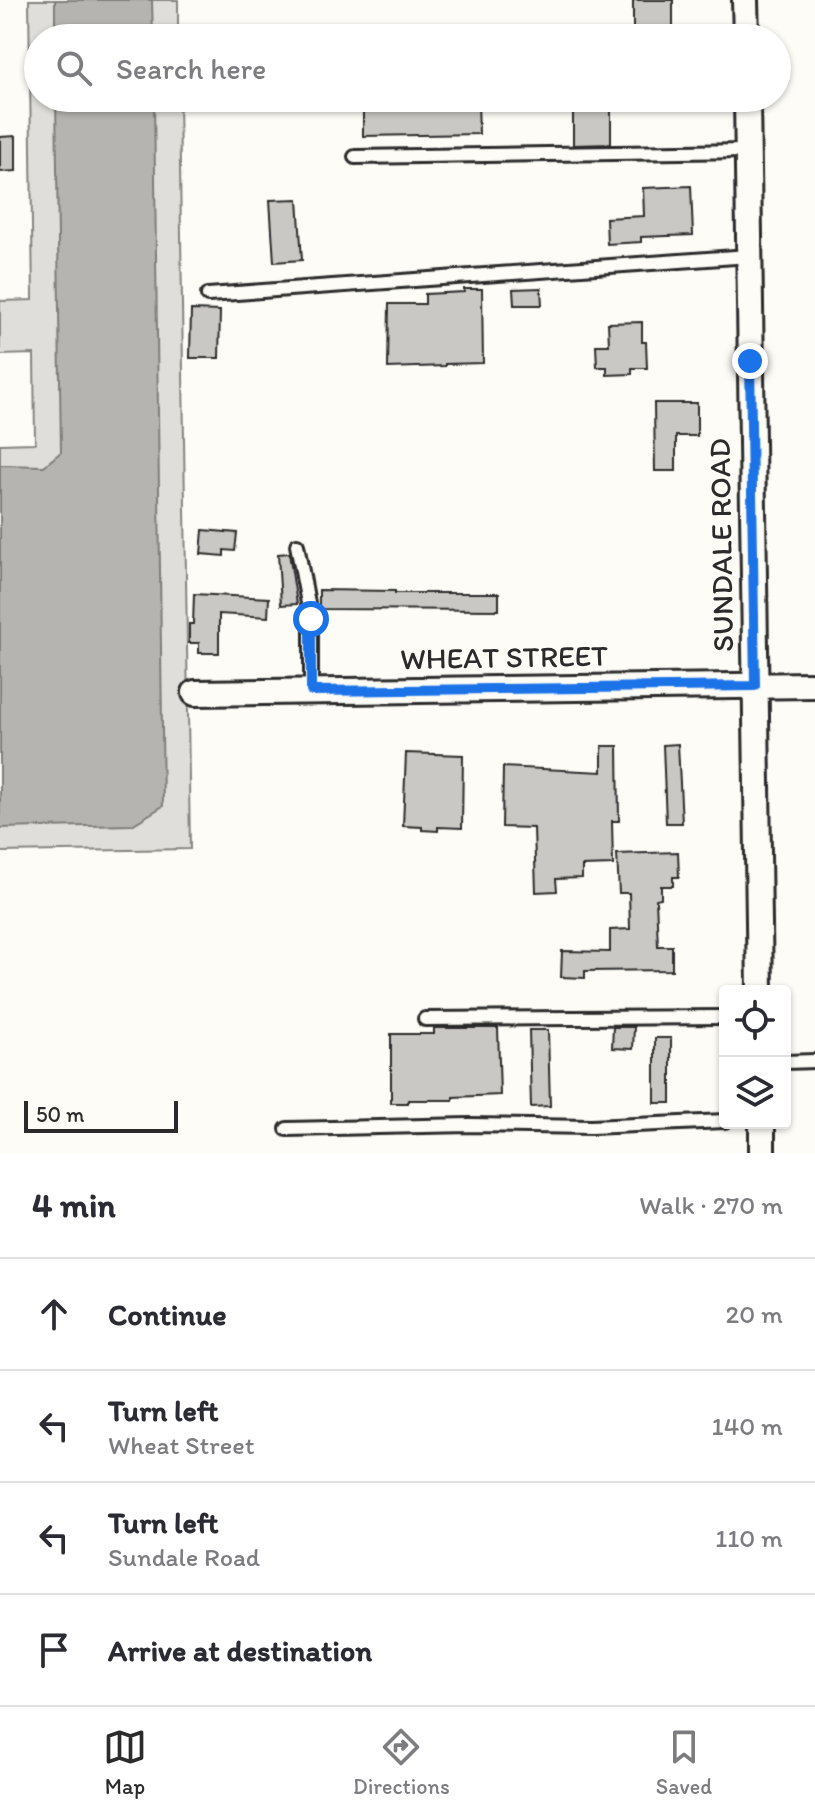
<!DOCTYPE html>
<html lang="en">
<head>
<meta charset="utf-8">
<style>
	body { margin:0; font-family:Itim,sans-serif; background:#f2f2f3; color:#2b2b33 }
	.controls { position:absolute; right:24px; bottom:24px; display:grid; overflow:hidden; border-radius:8px; box-shadow:0 2px 6px #0004 }
	.controls button { width:72px; height:72px; display:grid; place-items:center; padding:0; border:0; border-bottom:2px solid #e1e1e2; background:#fff; color:#2b2b33; font:40px sans-serif }
	.scale { position:absolute; left:24px; bottom:20px; width:154px; box-sizing:border-box; padding-left:8px; border:4px solid #2b2b2b; border-top:0; font-size:22px; line-height:28px; white-space:nowrap; color:#2b2b2b; -webkit-text-stroke:6px #fdfcf7; paint-order:stroke }
	.stop { position:absolute; width:24px; height:24px; margin:-18px; border:6px solid #1a73e8; border-radius:50%; background:#fff }
	.stop.end { background:#1a73e8; border-color:#fff; box-shadow:0 2px 8px #0008 }
	.list { margin:0; padding:0; list-style:none }
	h2 { display:flex; justify-content:space-between; align-items:center; height:104px; margin:0; padding:0 32px; font-size:34px }
	h2 small { font-size:26px; font-weight:400; color:#7c7c81 }
	.list li { display:grid; grid-template-columns:52px 1fr auto; gap:24px; align-items:center; box-sizing:border-box; height:112px; padding:0 32px; border-top:2px solid #e1e1e2 }
	.list b { display:block; font-size:30px; white-space:nowrap }
	.list p { margin:0; font-size:26px; white-space:nowrap; color:#7c7c81 }
	.list em { font-size:26px; font-style:normal; color:#7c7c81 }
	.icon { flex:none; width:44px; height:44px; fill:none; stroke:currentColor; stroke-width:2; stroke-linecap:round; stroke-linejoin:round }
	.map { position:relative; flex:none; width:815px; height:1153px; overflow:hidden }
	.search { position:absolute; background:#fff; box-shadow:0 2px 6px #0004; left:24px; right:24px; top:24px; height:88px; display:flex; align-items:center; gap:20px; box-sizing:border-box; padding:0 28px; border-radius:44px; color:#7c7c81; font-size:30px }
	.sheet { height:552px; background:#fff }
	nav { display:flex; justify-content:space-around; align-items:center; box-sizing:border-box; height:112px; border-top:2px solid #e1e1e2; background:#fff; font-size:22px; color:#7c7c81 }
	nav a { display:grid; justify-items:center; gap:4px }
	nav .on { color:#2b2b2b }
	.map>svg:first-child { display:block }
	.green { fill:#dfdeda; stroke:#858482; stroke-width:2 }
	.water { fill:#b5b4b1; stroke:#7e7d7b; stroke-width:2 }
	.building { fill:#c9c8c4; stroke:#2b2b2b; stroke-width:2 }
	.lines { fill:none; stroke-linecap:round; stroke-linejoin:round }
	.service-casing { stroke:#2b2b2b; stroke-width:18 }
	.minor-casing { stroke:#2b2b2b; stroke-width:30 }
	.service { stroke:#fdfcf7; stroke-width:12 }
	.minor { stroke:#fdfcf7; stroke-width:24 }
	.route { stroke:#1a73e8; stroke-width:10 }
	.labels { text-anchor:middle; dominant-baseline:central; stroke-width:6; stroke-linejoin:round; paint-order:stroke }
	.street-label { font-size:30px; fill:#2b2b2b; stroke:#fdfcf7 }
</style>
</head>
<body>
<div class="map">
<svg width="815" height="1153" viewBox="0 0 815 1153">
	<rect width="100%" height="100%" fill="#fdfcf7"/>
	<filter id="ink" filterUnits="userSpaceOnUse"><feTurbulence type="fractalNoise" baseFrequency=".0125" numOctaves="2"/><feDisplacementMap in="SourceGraphic" scale="16" xChannelSelector="R" yChannelSelector="G"/><feConvolveMatrix kernelMatrix="1 2 1 2 8 2 1 2 1" color-interpolation-filters="sRGB"/></filter>
	<g filter="url(#ink)">
		<!-- green -->
		<polygon class="green" points="29,0 178,0 178,38 38,38 38,98 179,98 190,849 0,852 0,444 35,443 34,354 0,355 0,301 33,300"/>
		<!-- water -->
		<g class="water">
			<polygon points="55,0 152,0 153,38 55,38"/>
			<polygon points="56,98 154,98 163,806 132,825 0,828 0,465 44,466 61,452"/>
		</g>
		<!-- building -->
		<g class="building">
			<rect x="633" y="0" width="40" height="38"/>
			<polygon points="478,102 479,134 363,136 363,105"/>
			<polygon points="573,102 611,102 611,144 573,145"/>
			<polygon points="16,136 16,171 0,172 0,137"/>
			<polygon points="691,186 693,235 641,237 641,242 607,244 606,218 644,216 643,188"/>
			<polygon points="298,199 302,260 274,262 270,200"/>
			<polygon points="541,288 542,305 514,305 513,289"/>
			<polygon points="464,289 482,289 483,363 445,364 445,366 388,368 389,304 425,304 425,294 464,292"/>
			<polygon points="191,310 220,311 219,358 190,358"/>
			<polygon points="642,322 642,342 646,342 647,368 632,368 632,374 607,375 607,367 597,367 596,345 609,345 608,323"/>
			<polygon points="654,403 697,403 697,436 676,436 676,471 655,471"/>
			<polygon points="203,530 237,533 235,551 224,550 224,556 201,554"/>
			<polygon points="289,553 297,604 281,605 278,554"/>
			<polygon points="319,590 395,591 395,593 499,593 499,610 319,609"/>
			<polygon points="194,594 269,598 268,617 219,614 219,653 199,653 199,643 189,643 189,624 193,624"/>
			<polygon points="678,744 682,823 666,823 663,745"/>
			<polygon points="602,746 618,746 619,821 612,821 613,865 582,866 582,878 556,879 557,891 536,892 534,828 502,827 503,767 602,772"/>
			<polygon points="406,753 463,755 462,828 438,827 438,831 422,830 422,827 403,826"/>
			<polygon points="678,852 679,877 673,877 673,886 661,886 661,898 656,899 658,946 672,946 672,970 585,971 585,978 561,977 562,951 610,952 610,930 630,929 629,893 619,893 617,854"/>
			<polygon points="613,1027 634,1027 633,1049 612,1048"/>
			<polygon points="434,1028 498,1028 500,1095 453,1097 453,1100 408,1100 408,1103 391,1103 391,1034 434,1034"/>
			<polygon points="529,1030 548,1030 550,1106 531,1107"/>
			<rect x="655" y="1038" width="16" height="65"/>
		</g>
		<g class="lines">
			<!-- service casing -->
			<g class="service-casing">
				<g id="service">
					<polyline points="355,157 747,151"/>
					<polyline points="208,295 749,256"/>
					<polyline points="297,545 311,619 311,691"/>
					<polyline points="425,1019 725,1017"/>
					<polyline points="785,1062 815,1061"/>
					<polyline points="287,1129 470,1125 591,1127 725,1121"/>
				</g>
			</g>
			<!-- minor casing -->
			<g class="minor-casing">
				<g id="minor">
					<polyline points="745,0 746,38"/>
					<polyline points="747,98 760,991"/>
					<polyline points="195,693 815,685"/>
					<polyline points="762,1123 762,1153"/>
				</g>
			</g>
			<!-- service -->
			<use href="#service" class="service"/>
			<!-- minor -->
			<use href="#minor" class="minor"/>
		</g>
	</g>
	<g class="lines" filter="url(#ink)">
		<!-- route -->
		<polyline class="route" points="311,619 311,691 755,686 750,361"/>
	</g>
	<g class="labels">
		<!-- street labels -->
		<g class="street-label">
			<text transform="translate(721 545) rotate(-91)">SUNDALE ROAD</text>
			<text transform="translate(504 657) rotate(-1)">WHEAT STREET</text>
		</g>
	</g>
</svg>
<div class="controls">
<button><svg class="icon" aria-label="locate" viewBox="0 0 24 24"><circle cx="12" cy="12" r="6"/><path d="M12 2v4M12 18v4M2 12h4M18 12h4"/></svg></button>
<button><svg class="icon" aria-label="layers" viewBox="0 0 24 24"><path d="M12 4l9 5-9 5-9-5zM3 14l9 5 9-5"/></svg></button>
</div>
<div class="scale">50 m</div>
<div class="stop" style="left:311px;top:619px"></div>
<div class="stop end" style="left:750px;top:361px"></div>
<div class="search"><svg class="icon" aria-label="search" viewBox="0 0 24 24"><circle cx="10" cy="10" r="6"/><path d="M15 15l6 6"/></svg>Search here</div>
</div>
<section class="sheet">
<h2>4 min<small>Walk · 270 m</small></h2>
<ul class="list">
<li><svg class="icon" aria-label="ahead" viewBox="0 0 24 24"><path d="M12 20V5M6 11l6-6 6 6"/></svg><div><b>Continue</b></div><em>20 m</em></li>
<li><svg class="icon" aria-label="left" viewBox="0 0 24 24"><path d="M17 20v-9H6M10 6l-5 5 5 5"/></svg><div><b>Turn left</b><p>Wheat Street</p></div><em>140 m</em></li>
<li><svg class="icon" aria-label="left" viewBox="0 0 24 24"><path d="M17 20v-9H6M10 6l-5 5 5 5"/></svg><div><b>Turn left</b><p>Sundale Road</p></div><em>110 m</em></li>
<li><svg class="icon" aria-label="arrive" viewBox="0 0 24 24"><path d="M6 21V4h12l-3 4 3 4H6"/></svg><div><b>Arrive at destination</b></div></li>
</ul>
</section>
<nav>
<a class="on"><svg class="icon" aria-label="map" viewBox="0 0 24 24"><path d="M3 6l6-2 6 2 6-2v14l-6 2-6-2-6 2zM9 4v14M15 6v14"/></svg>Map</a>
<a><svg class="icon" aria-label="directions" viewBox="0 0 24 24"><path d="M12 3l9 9-9 9-9-9zM9 14v-3h6M13 9l2 2-2 2"/></svg>Directions</a>
<a><svg class="icon" aria-label="saved" viewBox="0 0 24 24"><path d="M7 4h10v16l-5-4-5 4z"/></svg>Saved</a>
</nav>
</body>
</html>
